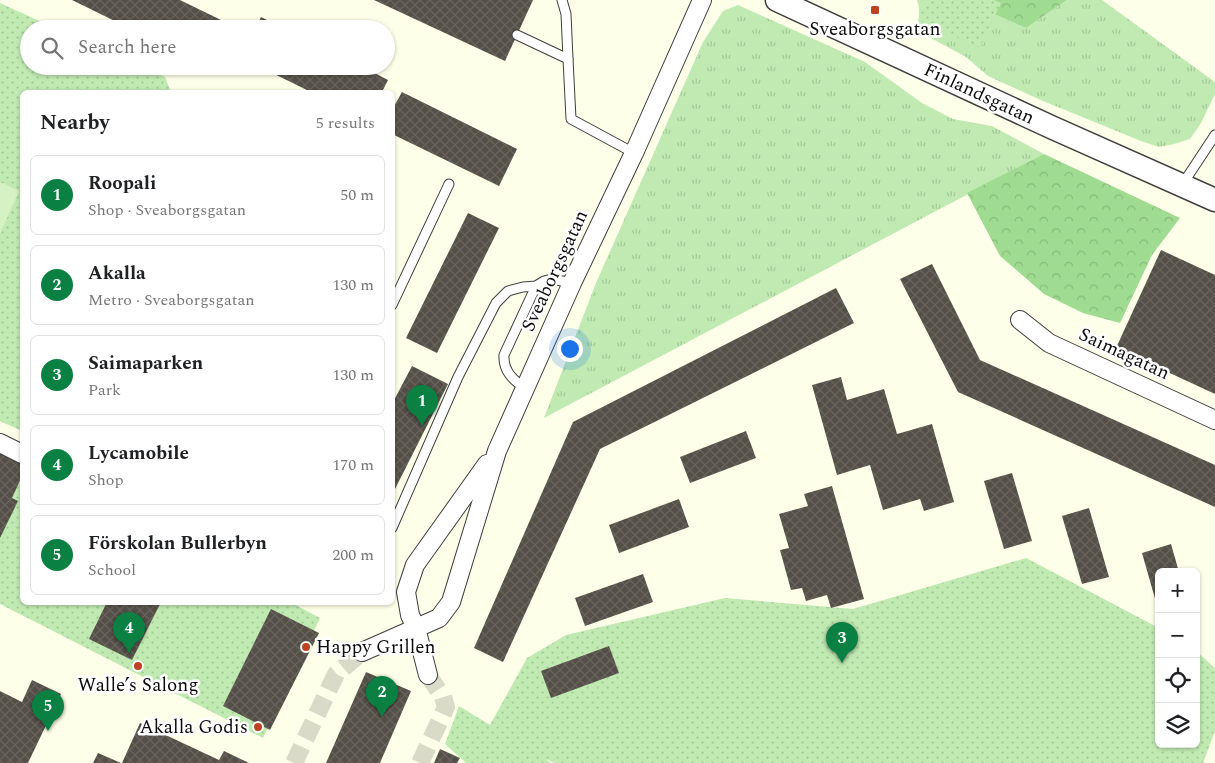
<!DOCTYPE html>
<html lang="en">
<head>
<meta charset="utf-8">
<style>
	body { margin:0; font-family:Spectral,serif; background:#f2f2f2; color:#202124 }
	.controls { position:absolute; right:15px; bottom:15px; display:grid; overflow:hidden; border-radius:8px; box-shadow:0 1px 4px #0004 }
	.controls button { width:45px; height:45px; display:grid; place-items:center; padding:0; border:0; border-bottom:1px solid #e0e0e0; background:#fff; color:#202124; font:25px sans-serif }
	.you { position:absolute; left:569px; top:348px; width:18px; height:18px; margin:-12px; border:4px solid #fff; border-radius:50%; background:#1a73e8; box-shadow:0 0 0 8px #1a73e833 }
	.badge { display:grid; place-items:center; width:32px; height:32px; border-radius:50%; background:#0b8043; color:#fff; font-size:16px; font-weight:700 }
	.pin { position:absolute; translate:-50% -41px; filter:drop-shadow(0 1px 2px #0008) }
	.pin::after { content:''; position:absolute; top:26px; width:18px; height:15px; background:inherit; clip-path:polygon(0 0,100% 0,50% 100%) }
	.list { margin:0; padding:0; list-style:none }
	h2 { display:flex; justify-content:space-between; align-items:center; height:65px; margin:0; padding:0 20px; font-size:21px }
	h2 small { font-size:16px; font-weight:400; color:#757577 }
	.list li { display:grid; grid-template-columns:32px 1fr auto; gap:15px; align-items:center; box-sizing:border-box; height:80px; margin:0 10px 10px; padding:0 10px; border:1px solid #e0e0e0; border-radius:8px }
	.list b { display:block; font-size:19px; white-space:nowrap }
	.list p { margin:0; font-size:16px; white-space:nowrap; color:#757577 }
	.list em { font-size:16px; font-style:normal; color:#757577 }
	.icon { flex:none; width:28px; height:28px; fill:none; stroke:currentColor; stroke-width:2; stroke-linecap:round; stroke-linejoin:round }
	.map { position:relative; flex:none; width:1215px; height:763px; overflow:hidden }
	.search { position:absolute; background:#fff; box-shadow:0 1px 4px #0004; left:20px; top:20px; width:375px; height:55px; display:flex; align-items:center; gap:12px; box-sizing:border-box; padding:0 18px; border-radius:28px; color:#757577; font-size:19px }
	.panel { position:absolute; background:#fff; box-shadow:0 1px 4px #0004; left:20px; top:90px; width:375px; height:515px; border-radius:8px }
	.map>svg:first-child { display:block }
	.grass { fill:url(#grass-tufts) }
	.forest { fill:url(#forest-crowns) }
	.park { fill:url(#park-dots) }
	.pitch { fill:#d6f1c4 }
	.building { fill:url(#building-cross-hatch) }
	.lines { fill:none; stroke-linecap:round; stroke-linejoin:round }
	.minor-tunnel { stroke:#dadac8; stroke-width:18; stroke-dasharray:18 9; stroke-linecap:butt }
	.service-casing { stroke:#3e3e3e; stroke-width:11 }
	.minor-casing { stroke:#3e3e3e; stroke-width:20 }
	.tertiary-casing { stroke:#3e3e3e; stroke-width:25 }
	.service { stroke:#fff; stroke-width:9 }
	.minor { stroke:#fff; stroke-width:18 }
	.tertiary { stroke:#fff; stroke-width:22 }
	.poi-dot { fill:#bf411f; stroke:#fff; stroke-width:2 }
	.labels { text-anchor:middle; dominant-baseline:central; stroke-width:5; stroke-linejoin:round; paint-order:stroke }
	.poi-label { font-size:19px; fill:#0b0b0b; stroke:#fff }
	.street-label { font-size:19px; fill:#0b0b0b; stroke:#fff }
</style>
</head>
<body>
<div class="map">
<svg width="1215" height="763" viewBox="0 0 1215 763">
	<defs>
		<pattern id="grass-tufts" width="24" height="20" patternUnits="userSpaceOnUse" patternTransform="scale(1.25)"><rect width="24" height="20" fill="#c1eab2"/><path d="M3 7l-1-3M5 7V3M7 7l1-3M15 17l-1-3M17 17v-4M19 17l1-3" fill="none" stroke="#a4c798"/></pattern>
		<pattern id="forest-crowns" width="20" height="18" patternUnits="userSpaceOnUse" patternTransform="scale(1.25)"><rect width="20" height="18" fill="#9fdb91"/><path d="M2 6a3 3 0 1 1 6 0M12 15a3 3 0 1 1 6 0" fill="none" stroke="#88bb7c"/></pattern>
		<pattern id="park-dots" width="8" height="8" patternUnits="userSpaceOnUse" patternTransform="scale(1.25)"><rect width="8" height="8" fill="#c1eab2"/><path d="M2 2h.1M6 6h.1" fill="none" stroke="#a4c798" stroke-width="1.8" stroke-linecap="round"/></pattern>
		<pattern id="building-cross-hatch" width="8" height="8" patternUnits="userSpaceOnUse" patternTransform="scale(1.25)"><rect width="8" height="8" fill="#545047"/><path d="M0 0l8 8M0 8l8-8" fill="none" stroke="#68645d"/></pattern>
	</defs>
	<rect width="100%" height="100%" fill="#feffe9"/>
	<!-- grass -->
	<g class="grass">
		<path d="M917,0H962L1026,28L1067,0H1102L1215,82V94L1201,123L1190,139L1174,144L1159,147L1141,141L1043,101L988,76L966,57L918,31C918,20 921,11 917,0Z"/>
		<polygon points="738,5 865,62 922,103 953,119 992,126 1044,154 544,418 596,283 703,42 723,11"/>
	</g>
	<!-- forest -->
	<g class="forest">
		<polygon points="962,0 1067,0 1026,28"/>
		<polygon points="1044,154 1180,218 1152,255 1120,323 1083,313 1044,294 1000,256 967,193"/>
	</g>
	<!-- park -->
	<g class="park">
		<polygon points="927,0 994,0 1001,3 980,48 918,20"/>
		<polygon points="0,3 57,29 29,29 29,66 141,66 165,77 171,92 22,92 22,431 0,421"/>
		<polygon points="0,437 22,450 22,602 292,603 320,618 263,738 0,604"/>
		<polygon points="1026,558 1159,628 1159,744 1196,744 1196,651 1215,668 1215,731 1203,763 555,763 546,759 551,763 466,763 445,744 459,706 490,725 527,658 566,635 725,598 853,609"/>
	</g>
	<!-- pitch -->
	<polygon class="pitch" points="0,182 19,191 0,234"/>
	<!-- building -->
	<g class="building">
		<polygon points="72,0 180,0 221,20 217,29 131,29"/>
		<polygon points="374,0 533,0 505,61"/>
		<polygon points="261,17 285,29 255,29"/>
		<polygon points="258,66 361,66 388,80 382,92 311,92"/>
		<polygon points="402,92 517,149 499,186 392,134 392,110"/>
		<polygon points="468,213 499,228 437,353 406,338"/>
		<polygon points="1161,250 1215,275 1215,394 1116,348"/>
		<polygon points="932,264 980,360 1215,465 1215,507 958,392 900,279"/>
		<polygon points="836,288 854,323 600,449 503,662 474,648 573,422"/>
		<polygon points="412,366 448,384 392,495 392,404"/>
		<polygon points="841,377 847,400 884,389 897,434 932,424 954,502 924,511 920,499 883,510 870,465 837,475 812,385"/>
		<polygon points="746,431 756,458 690,483 680,457"/>
		<polygon points="0,452 22,463 22,476 12,498 18,501 0,538"/>
		<polygon points="1012,473 1032,541 1004,549 984,481"/>
		<polygon points="832,486 864,599 831,608 827,595 806,601 802,588 791,590 780,550 789,548 779,514 808,506 804,494"/>
		<polygon points="679,499 689,527 619,553 609,525"/>
		<polygon points="1089,508 1109,577 1082,584 1062,516"/>
		<polygon points="1171,544 1179,572 1159,572 1158,609 1142,553"/>
		<polygon points="643,574 653,602 585,626 575,598"/>
		<polygon points="107,602 161,602 132,660 89,639"/>
		<polygon points="271,609 319,633 270,730 223,706"/>
		<polygon points="609,646 619,673 551,698 541,671"/>
		<polygon points="366,672 411,691 380,763 326,763"/>
		<polygon points="32,680 61,694 28,763 0,763 0,691 22,702"/>
		<polygon points="140,723 219,760 224,751 249,763 122,763"/>
		<polygon points="440,749 460,758 457,763 434,763"/>
		<polygon points="98,753 121,763 93,763"/>
	</g>
	<g class="lines">
		<!-- minor-tunnel -->
		<g class="minor-tunnel">
			<polyline points="294,763 336,674 362,652"/>
			<polyline points="420,763 446,707 443,697 428,675"/>
		</g>
		<!-- service casing -->
		<g class="service-casing">
			<g id="service">
				<polyline points="562,0 566,14 568,59"/>
				<polyline points="517,35 568,59 571,119 634,153"/>
				<polyline points="1182,185 1215,135"/>
				<polyline points="392,305 449,184"/>
				<path d="M525,388C513,380 503,371 504,355L536,286"/>
				<polyline points="392,528 458,377 496,303 508,291 523,287 536,286 544,281 552,279 572,283"/>
			</g>
		</g>
		<!-- minor casing -->
		<g class="minor-casing">
			<g id="minor">
				<polyline points="1020,320 1049,343 1215,420"/>
				<polyline points="0,443 22,454"/>
				<polyline points="362,652 439,618 451,602 497,451 572,283 634,153 702,0"/>
				<polyline points="428,675 416,628 410,615 406,592 415,565 487,464"/>
			</g>
		</g>
		<!-- tertiary casing -->
		<g class="tertiary-casing">
			<polyline id="tertiary" points="777,0 1051,127 1215,200"/>
		</g>
		<!-- service -->
		<use href="#service" class="service"/>
		<!-- minor -->
		<use href="#minor" class="minor"/>
		<!-- tertiary -->
		<use href="#tertiary" class="tertiary"/>
	</g>
	<!-- markers -->
	<g class="poi-dot">
		<rect x="870" y="5" width="10" height="10" rx="2.5"/>
		<circle cx="306" cy="647" r="5"/>
		<circle cx="138" cy="666" r="5"/>
		<circle cx="258" cy="727" r="5"/>
	</g>
	<g class="labels">
		<!-- poi labels -->
		<g class="poi-label">
			<text x="875" y="29">Sveaborgsgatan</text>
			<text x="316" y="647" text-anchor="start">Happy Grillen</text>
			<text x="138" y="685">Walle’s Salong</text>
			<text x="248" y="727" text-anchor="end">Akalla Godis</text>
		</g>
		<!-- street labels -->
		<g class="street-label">
			<text transform="translate(979 94) rotate(25)">Finlandsgatan</text>
			<text transform="translate(555 271) rotate(-65)">Sveaborgsgatan</text>
			<text transform="translate(1124 354) rotate(25)">Saimagatan</text>
		</g>
	</g>
</svg>
<div class="controls">
<button>+</button>
<button>−</button>
<button><svg class="icon" aria-label="locate" viewBox="0 0 24 24"><circle cx="12" cy="12" r="6"/><path d="M12 2v4M12 18v4M2 12h4M18 12h4"/></svg></button>
<button><svg class="icon" aria-label="layers" viewBox="0 0 24 24"><path d="M12 4l9 5-9 5-9-5zM3 14l9 5 9-5"/></svg></button>
</div>
<div class="you"></div>
<div class="pin badge" style="left:422px;top:426px">1</div>
<div class="pin badge" style="left:382px;top:717px">2</div>
<div class="pin badge" style="left:842px;top:663px">3</div>
<div class="pin badge" style="left:129px;top:653px">4</div>
<div class="pin badge" style="left:48px;top:731px">5</div>
<div class="search"><svg class="icon" aria-label="search" viewBox="0 0 24 24"><circle cx="10" cy="10" r="6"/><path d="M15 15l6 6"/></svg>Search here</div>
<section class="panel">
<h2>Nearby<small>5 results</small></h2>
<ul class="list">
<li><span class="badge">1</span><div><b>Roopali</b><p>Shop · Sveaborgsgatan</p></div><em>50 m</em></li>
<li><span class="badge">2</span><div><b>Akalla</b><p>Metro · Sveaborgsgatan</p></div><em>130 m</em></li>
<li><span class="badge">3</span><div><b>Saimaparken</b><p>Park</p></div><em>130 m</em></li>
<li><span class="badge">4</span><div><b>Lycamobile</b><p>Shop</p></div><em>170 m</em></li>
<li><span class="badge">5</span><div><b>Förskolan Bullerbyn</b><p>School</p></div><em>200 m</em></li>
</ul>
</section>
</div>
</body>
</html>
